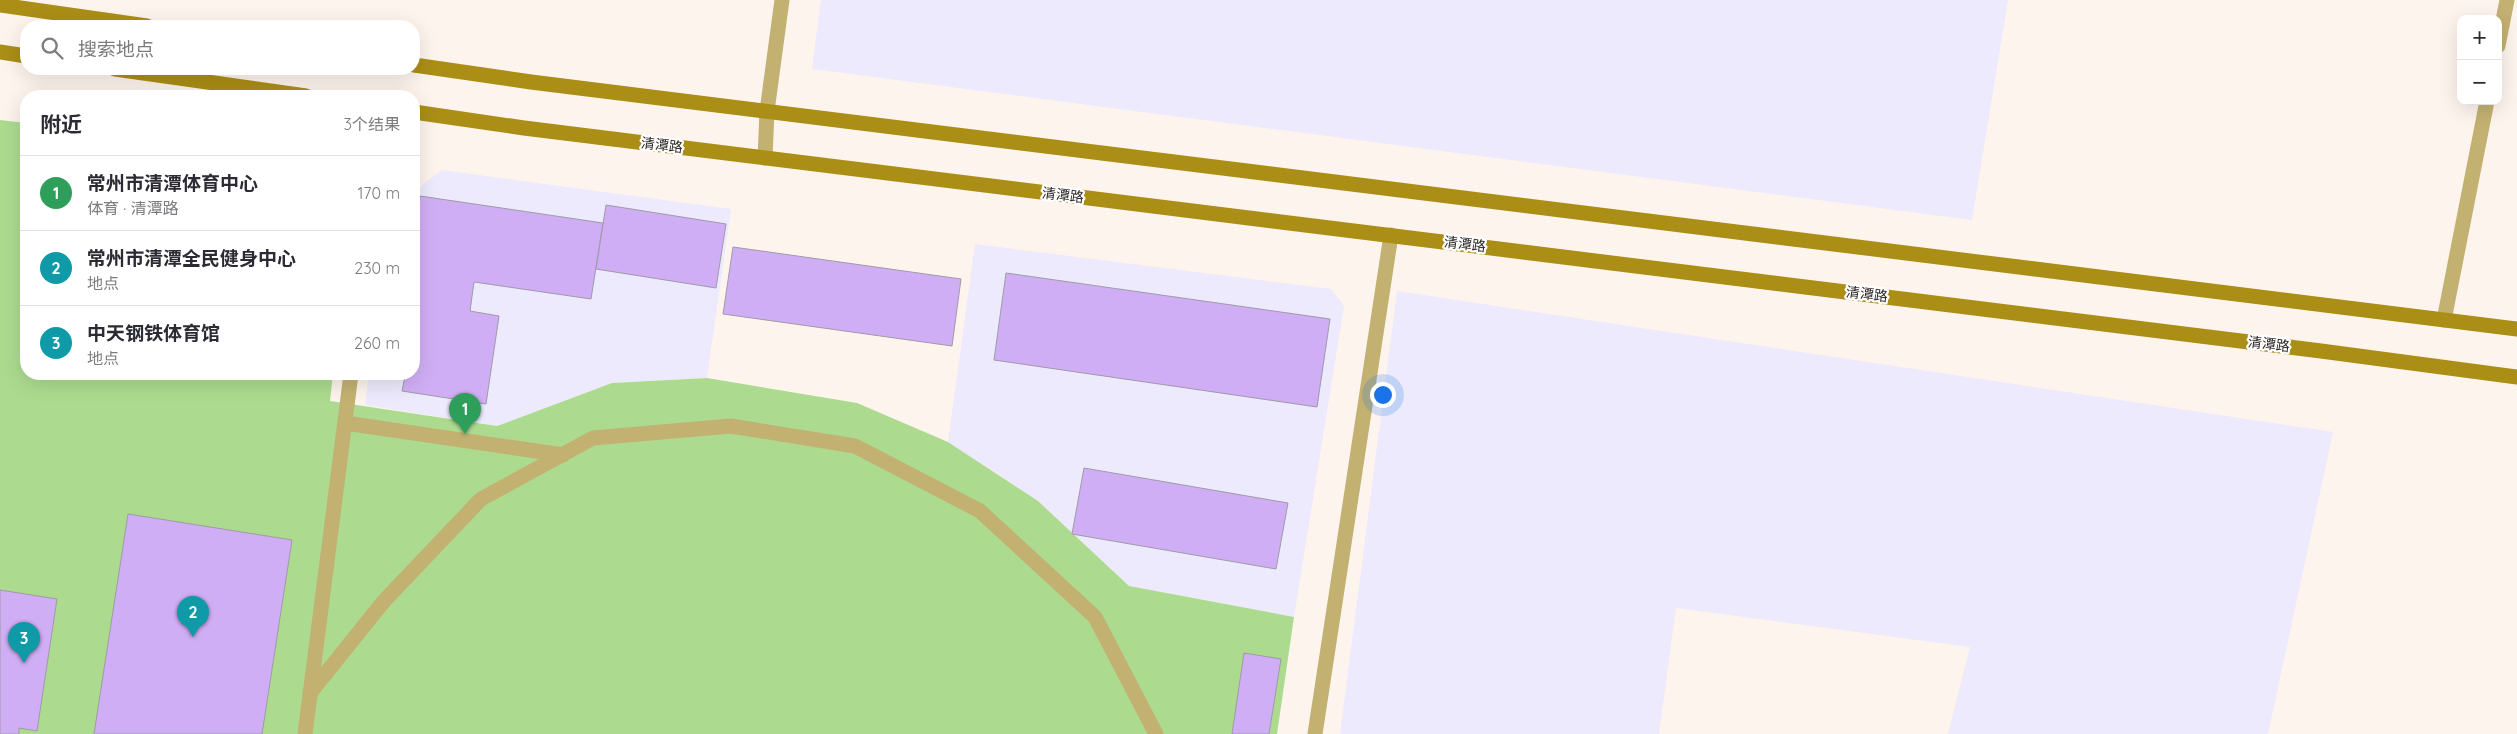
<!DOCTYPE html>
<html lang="zh">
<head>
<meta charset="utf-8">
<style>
	body { margin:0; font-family:Quicksand,"Noto Sans SC",sans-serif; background:#f7f7f7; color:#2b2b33 }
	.controls { position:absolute; right:15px; top:15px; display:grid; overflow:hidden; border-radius:10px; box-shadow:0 5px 20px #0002 }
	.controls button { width:45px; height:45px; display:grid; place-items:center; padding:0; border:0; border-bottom:1px solid #e1e1e2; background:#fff; color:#2b2b33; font:25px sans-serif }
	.you { position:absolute; left:1382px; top:394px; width:18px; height:18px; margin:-12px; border:4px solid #fff; border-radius:50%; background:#1a73e8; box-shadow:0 0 0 8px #1a73e833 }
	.badge { display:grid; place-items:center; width:32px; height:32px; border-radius:50%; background:#746633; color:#fff; font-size:16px; font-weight:700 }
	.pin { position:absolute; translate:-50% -41px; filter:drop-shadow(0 1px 2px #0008) }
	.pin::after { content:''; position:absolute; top:26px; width:18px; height:15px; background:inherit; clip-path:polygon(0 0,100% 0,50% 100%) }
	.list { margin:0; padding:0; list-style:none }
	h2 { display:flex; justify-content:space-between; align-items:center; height:65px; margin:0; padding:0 20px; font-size:21px }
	h2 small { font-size:16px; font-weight:400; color:#7c7c81 }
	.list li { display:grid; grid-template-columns:32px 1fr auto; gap:15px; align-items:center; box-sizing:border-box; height:75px; padding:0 20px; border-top:1px solid #e1e1e2 }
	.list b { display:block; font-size:19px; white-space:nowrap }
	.list p { margin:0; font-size:16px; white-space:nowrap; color:#7c7c81 }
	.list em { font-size:16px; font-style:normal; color:#7c7c81 }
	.icon { flex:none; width:28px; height:28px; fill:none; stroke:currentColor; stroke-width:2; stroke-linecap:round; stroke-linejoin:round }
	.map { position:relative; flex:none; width:2517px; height:734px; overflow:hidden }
	.search { position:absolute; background:#fff; box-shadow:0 5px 20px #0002; left:20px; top:20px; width:400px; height:55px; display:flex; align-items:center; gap:12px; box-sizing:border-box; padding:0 18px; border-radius:20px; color:#7c7c81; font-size:19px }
	.panel { position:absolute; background:#fff; box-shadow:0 5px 20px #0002; left:20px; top:90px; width:400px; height:290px; border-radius:20px }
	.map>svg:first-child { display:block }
	.commercial { fill:#eceafc }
	.green { fill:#acdb8f }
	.building { fill:#d0aef5; stroke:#9f9aa6 }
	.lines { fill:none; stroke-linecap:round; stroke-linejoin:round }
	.lane { stroke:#c3b172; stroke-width:15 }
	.street { stroke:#c3b172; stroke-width:15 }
	.secondary { stroke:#aa8e16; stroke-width:15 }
	.labels { text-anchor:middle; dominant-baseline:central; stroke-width:4.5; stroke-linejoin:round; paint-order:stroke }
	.street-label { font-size:14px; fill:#2d2826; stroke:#fff }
</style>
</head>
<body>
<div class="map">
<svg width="2517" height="734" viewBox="0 0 2517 734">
	<rect width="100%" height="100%" fill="#fef4ee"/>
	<!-- commercial -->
	<g class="commercial">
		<polygon points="821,0 2008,0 1972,220 812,69"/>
		<polygon points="442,170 731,209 707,378 612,383 497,426 365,405 369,374 414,374 414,191"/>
		<polygon points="975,244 1331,289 1344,306 1294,617 1129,586 1038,501 948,442"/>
		<polygon points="1397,291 2333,432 2268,734 1948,734 1970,647 1676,608 1659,734 1340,734"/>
	</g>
	<!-- green -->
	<polygon class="green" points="0,120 26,123 26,374 333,374 330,401 497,426 612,383 707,378 857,403 948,442 1038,501 1129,586 1294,617 1277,734 0,734"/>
	<!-- building -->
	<g class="building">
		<polygon points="420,196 603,223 591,299 474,282 470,311 499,316 486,404 402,391 405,376 393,374 414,374 414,236"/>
		<polygon points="606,205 726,224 716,288 596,269"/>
		<polygon points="733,247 961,279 952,346 723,314"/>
		<polygon points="1006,273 1330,319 1317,407 994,360"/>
		<polygon points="1084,468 1288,503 1276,569 1072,534"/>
		<polygon points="128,514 292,540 262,734 94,734"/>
		<polygon points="0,590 57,599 37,731 19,728 19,734 0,734"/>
		<polygon points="1244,653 1281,659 1269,734 1232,734"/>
	</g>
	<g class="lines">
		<!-- lane -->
		<g class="lane">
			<polyline points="345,423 563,455"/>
			<polyline points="310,693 384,601 481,499 593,438 731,426 855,446 980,511 1095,617 1156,734"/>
			<polyline points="305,734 351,374"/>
		</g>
		<!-- street -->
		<g class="street">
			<polyline points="2498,46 2507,0"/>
			<polyline points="765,158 767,111 782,0"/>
			<polyline points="2444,320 2487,101"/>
			<polyline points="1315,734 1391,235"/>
		</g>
		<!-- secondary -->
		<g class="secondary">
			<polyline points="0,5 147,26"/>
			<polyline points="0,52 26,56"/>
			<polyline points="414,65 531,82 2517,329"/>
			<polyline points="115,69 306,96"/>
			<polyline points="414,112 524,128 2321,351 2517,377"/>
		</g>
	</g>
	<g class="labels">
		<!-- street labels -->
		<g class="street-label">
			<text transform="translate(662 145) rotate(7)">清潭路</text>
			<text transform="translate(1063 195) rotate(7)">清潭路</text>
			<text transform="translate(1465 244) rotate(7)">清潭路</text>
			<text transform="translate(1867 294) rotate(7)">清潭路</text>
			<text transform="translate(2269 344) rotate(7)">清潭路</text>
		</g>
	</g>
</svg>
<div class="controls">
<button>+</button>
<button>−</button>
</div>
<div class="you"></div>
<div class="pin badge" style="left:465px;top:434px;background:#2e9e5b">1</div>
<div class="pin badge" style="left:193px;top:637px;background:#0f9aa8">2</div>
<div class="pin badge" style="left:24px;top:663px;background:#0f9aa8">3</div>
<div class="search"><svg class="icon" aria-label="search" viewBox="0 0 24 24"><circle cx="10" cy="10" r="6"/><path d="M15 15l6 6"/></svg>搜索地点</div>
<section class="panel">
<h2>附近<small>3个结果</small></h2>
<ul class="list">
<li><span class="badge" style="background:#2e9e5b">1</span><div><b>常州市清潭体育中心</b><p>体育 · 清潭路</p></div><em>170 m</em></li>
<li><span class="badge" style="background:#0f9aa8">2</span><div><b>常州市清潭全民健身中心</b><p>地点</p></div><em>230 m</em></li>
<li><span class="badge" style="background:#0f9aa8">3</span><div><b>中天钢铁体育馆</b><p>地点</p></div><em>260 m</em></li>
</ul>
</section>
</div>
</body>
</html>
